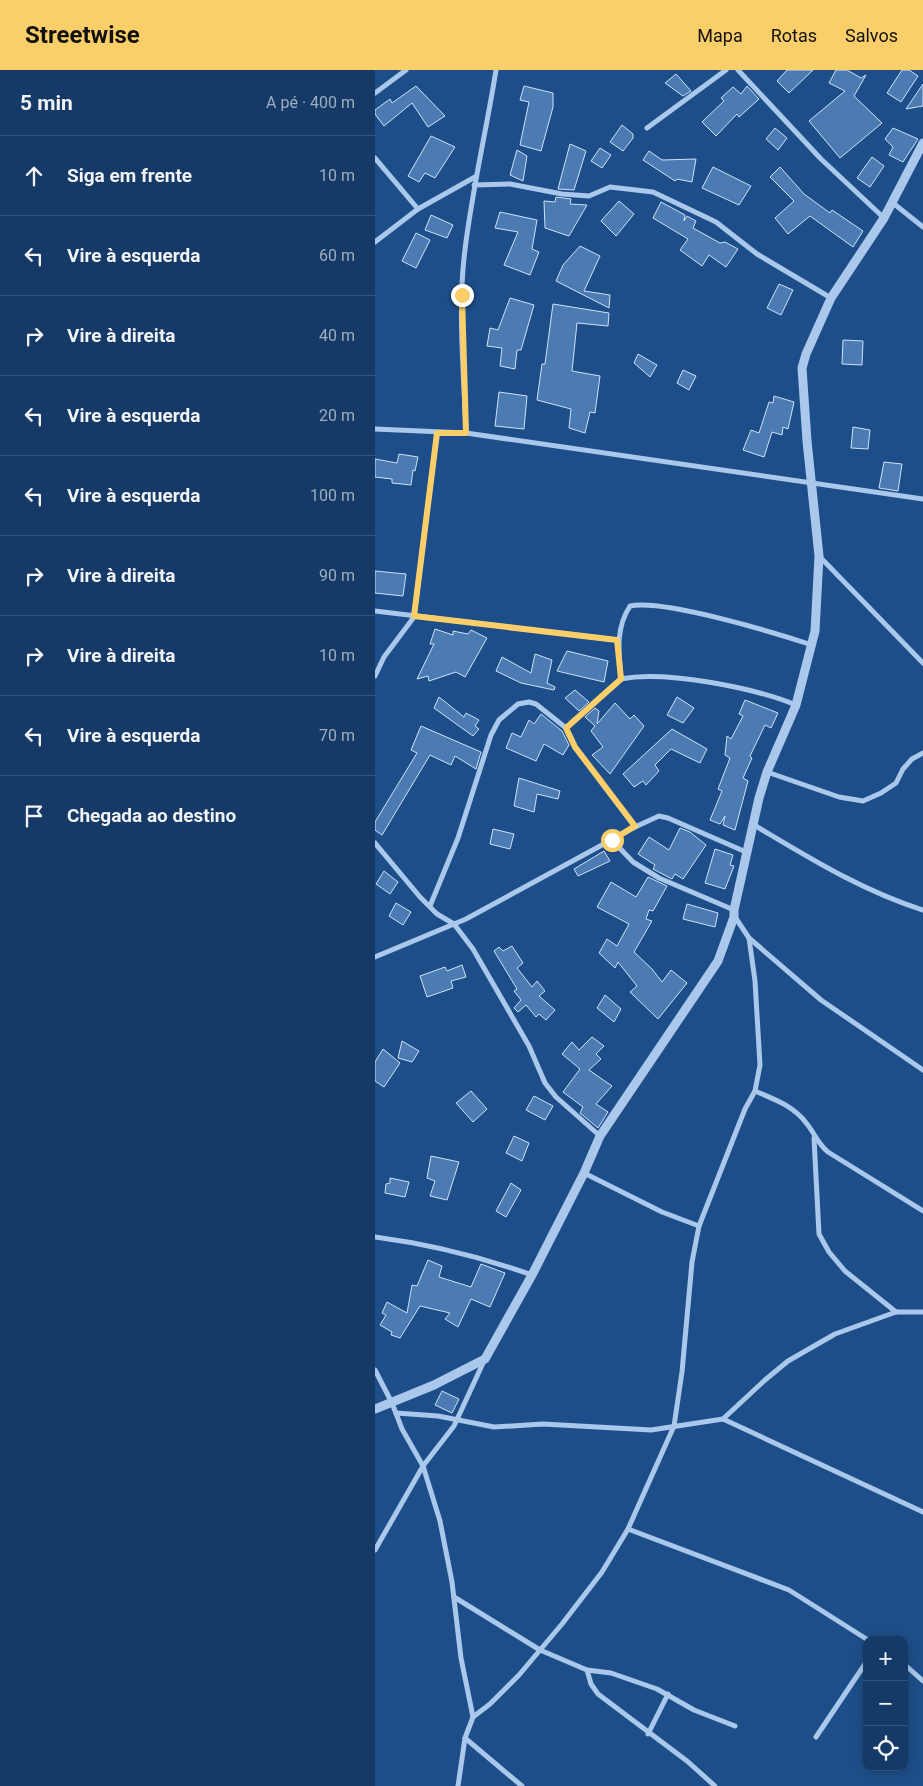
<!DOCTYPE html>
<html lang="pt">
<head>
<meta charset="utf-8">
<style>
	body { margin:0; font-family:Roboto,sans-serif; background:#234570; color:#f1f3f6 }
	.controls { position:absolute; right:15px; bottom:15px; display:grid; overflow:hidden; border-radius:10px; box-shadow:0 2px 12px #0003 }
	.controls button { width:45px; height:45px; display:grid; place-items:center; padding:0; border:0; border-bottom:1px solid #35547b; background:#163a67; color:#f1f3f6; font:25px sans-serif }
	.stop { position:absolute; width:15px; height:15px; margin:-11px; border:4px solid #face68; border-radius:50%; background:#fff }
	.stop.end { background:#face68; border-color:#fff; box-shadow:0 1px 5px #0008 }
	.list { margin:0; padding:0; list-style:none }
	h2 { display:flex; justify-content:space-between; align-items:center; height:65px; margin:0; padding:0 20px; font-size:21px }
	h2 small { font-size:16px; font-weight:400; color:#9eadc0 }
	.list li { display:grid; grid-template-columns:32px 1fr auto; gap:15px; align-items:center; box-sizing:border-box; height:80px; padding:0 20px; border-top:1px solid #35547b }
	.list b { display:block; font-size:19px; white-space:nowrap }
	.list em { font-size:16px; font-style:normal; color:#9eadc0 }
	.icon { flex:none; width:28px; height:28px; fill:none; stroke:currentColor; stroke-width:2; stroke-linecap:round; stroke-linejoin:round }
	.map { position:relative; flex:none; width:548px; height:1716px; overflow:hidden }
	header { display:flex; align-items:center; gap:30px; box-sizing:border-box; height:70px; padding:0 25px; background:#face68; color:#111 }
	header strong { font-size:24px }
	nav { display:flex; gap:28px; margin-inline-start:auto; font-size:18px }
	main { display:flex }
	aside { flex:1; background:#163a67 }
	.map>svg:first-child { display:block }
	.building { fill:#4b7bb2; stroke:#cee2f8 }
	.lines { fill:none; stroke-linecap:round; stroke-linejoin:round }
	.minor { stroke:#a9c8eb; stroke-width:5 }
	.tertiary { stroke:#a9c8eb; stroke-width:9 }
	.route { stroke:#face68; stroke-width:6 }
</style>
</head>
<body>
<header>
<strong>Streetwise</strong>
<nav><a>Mapa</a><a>Rotas</a><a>Salvos</a></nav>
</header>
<main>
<aside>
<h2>5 min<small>A pé · 400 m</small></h2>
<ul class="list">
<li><svg class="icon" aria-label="ahead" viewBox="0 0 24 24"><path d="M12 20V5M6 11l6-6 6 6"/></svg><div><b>Siga em frente</b></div><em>10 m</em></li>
<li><svg class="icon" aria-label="left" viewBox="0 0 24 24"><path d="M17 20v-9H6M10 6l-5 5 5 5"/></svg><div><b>Vire à esquerda</b></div><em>60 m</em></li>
<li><svg class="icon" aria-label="right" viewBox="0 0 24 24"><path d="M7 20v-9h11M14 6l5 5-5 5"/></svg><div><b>Vire à direita</b></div><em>40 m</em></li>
<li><svg class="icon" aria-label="left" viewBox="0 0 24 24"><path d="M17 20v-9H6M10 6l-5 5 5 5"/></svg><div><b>Vire à esquerda</b></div><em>20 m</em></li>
<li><svg class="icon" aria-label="left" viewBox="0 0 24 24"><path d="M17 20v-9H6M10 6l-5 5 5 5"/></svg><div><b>Vire à esquerda</b></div><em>100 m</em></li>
<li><svg class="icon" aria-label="right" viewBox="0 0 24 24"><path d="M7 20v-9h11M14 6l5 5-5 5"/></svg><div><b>Vire à direita</b></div><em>90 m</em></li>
<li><svg class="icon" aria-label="right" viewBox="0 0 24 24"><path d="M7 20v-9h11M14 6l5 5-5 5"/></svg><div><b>Vire à direita</b></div><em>10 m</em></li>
<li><svg class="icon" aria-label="left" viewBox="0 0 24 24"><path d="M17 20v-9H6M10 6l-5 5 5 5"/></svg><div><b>Vire à esquerda</b></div><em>70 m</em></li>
<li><svg class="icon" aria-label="arrive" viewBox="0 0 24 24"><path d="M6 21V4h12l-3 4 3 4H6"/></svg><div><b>Chegada ao destino</b></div></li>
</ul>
</aside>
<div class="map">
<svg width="548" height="1716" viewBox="0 0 548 1716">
	<rect width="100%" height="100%" fill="#1e4e89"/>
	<!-- building -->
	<g class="building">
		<polygon points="412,0 438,0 414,23 402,11"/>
		<polygon points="461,0 472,0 486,8 491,5 479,26 507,53 465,88 434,51 470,21 454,13"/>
		<polygon points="527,0 534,0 543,6 526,32 512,23"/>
		<polygon points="301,4 316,21 308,26 290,13"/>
		<polygon points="548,14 548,36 531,39"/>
		<polygon points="41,16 70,46 53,57 37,33 9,56 0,44 0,40 15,29 17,33"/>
		<polygon points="149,16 178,23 178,37 166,81 145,75 154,32 145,30"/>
		<polygon points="372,16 384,29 364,47 362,44 341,66 327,52 349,31 346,28 358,17 366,24"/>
		<polygon points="247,55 258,64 258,68 248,81 235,72"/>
		<polygon points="400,58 412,68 403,80 391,69"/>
		<polygon points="518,58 543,69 528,92 514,85 518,77 510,69"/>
		<polygon points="56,66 80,77 60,108 50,103 44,112 33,106"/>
		<polygon points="195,74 211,81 199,120 183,119"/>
		<polygon points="225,78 236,85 227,98 216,91"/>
		<polygon points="142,80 152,86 148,111 135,105"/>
		<polygon points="274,81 287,90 321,89 317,112 302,109 300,111 268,90"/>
		<polygon points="497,87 509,96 495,117 482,108"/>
		<polygon points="338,97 376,116 364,135 327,118"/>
		<polygon points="405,97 429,124 455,143 457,140 488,161 478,177 435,146 413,164 400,148 419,131 395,107"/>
		<polygon points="181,127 196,129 195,134 212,135 194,166 170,158 169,131 180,132"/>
		<polygon points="244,131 259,144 241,166 226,151"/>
		<polygon points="286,132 310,145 309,151 312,146 321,151 318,158 345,173 350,172 363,179 351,197 334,185 327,196 305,180 313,169 278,148"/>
		<polygon points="125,142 162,150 157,179 164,182 155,205 129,195 143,162 120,158"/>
		<polygon points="56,145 78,155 72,168 50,160"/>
		<polygon points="41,163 55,170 41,198 27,191"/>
		<polygon points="205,176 225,186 209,221 235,225 234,238 181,211 188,195"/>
		<polygon points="404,214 418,220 406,245 392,238"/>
		<polygon points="135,228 159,235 146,280 142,280 140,299 125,296 127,278 112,276 115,258 123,260"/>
		<polygon points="178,234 234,243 233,256 202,253 197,301 225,306 220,343 215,342 210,363 194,358 196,339 162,330 167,294 170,294"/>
		<polygon points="468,270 488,271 487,295 467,294"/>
		<polygon points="263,284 282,295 275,307 259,293"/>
		<polygon points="308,300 321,306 314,320 302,313"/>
		<polygon points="124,322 152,326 149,359 120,356"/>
		<polygon points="399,326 419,332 413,359 408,357 407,365 397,362 389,387 368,380 376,360 384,363 394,332 398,333"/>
		<polygon points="478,357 495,360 493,379 476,378"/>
		<polygon points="24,384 43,387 40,401 38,400 36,415 17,413 17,409 0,407 0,389 22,393"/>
		<polygon points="509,392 527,394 523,421 504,418"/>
		<polygon points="0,501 31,504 28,526 0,523"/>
		<polygon points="60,559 78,565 78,561 93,564 96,560 112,568 90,607 81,602 54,611 53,606 42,609 59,574 55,574"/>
		<polygon points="192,581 233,591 229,612 182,601"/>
		<polygon points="160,584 177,590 172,613 180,617 179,620 146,613 121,601 127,587 156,603"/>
		<polygon points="200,620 214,632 204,641 190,628"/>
		<polygon points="64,627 89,647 91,643 104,650 100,656 104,659 98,666 59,638"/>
		<polygon points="302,627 319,638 308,653 292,645"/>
		<polygon points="370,630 403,643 396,658 390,655 375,686 377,688 368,708 373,711 360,760 348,755 350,746 345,754 335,750 347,721 343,719 355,688 350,685 352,666 356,669 368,646 364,644"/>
		<polygon points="240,633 255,649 259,645 269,656 235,704 217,685 228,677 216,661 220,656 210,647 220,638 224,641 222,654"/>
		<polygon points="166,644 187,661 194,675 188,685 169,674 161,691 131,678 137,663 146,667 154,650 159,654"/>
		<polygon points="46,656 106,682 101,699 80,686 76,695 55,685 7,765 0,760 0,752 42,683 36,680"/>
		<polygon points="297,659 332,679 325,693 296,679 280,695 284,701 271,715 268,711 259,717 248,704"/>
		<polygon points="144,708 185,721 183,729 162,724 159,742 139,736"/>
		<polygon points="305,758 315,762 331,775 308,809 300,804 297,809 278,799 280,795 263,784 274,767 294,780"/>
		<polygon points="118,759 139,764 135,779 115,774"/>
		<polygon points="340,779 358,785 355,795 359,796 350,819 330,813"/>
		<polygon points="229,781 235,791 203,806 199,799"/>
		<polygon points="9,801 23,812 15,824 1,814"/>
		<polygon points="273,807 292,816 278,841 274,840 271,849 277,851 259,882 277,899 287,912 296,900 312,913 283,949 255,922 262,916 243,892 240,898 224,883 232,869 242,876 254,854 222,837 236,812 261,827"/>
		<polygon points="21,833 36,842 28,855 14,846"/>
		<polygon points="312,834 343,843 340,857 308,849"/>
		<polygon points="137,876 148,893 142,898 157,917 162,911 170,921 164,926 180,940 171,950 164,944 161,947 151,935 143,942 139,938 146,930 139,921 142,919 119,881 124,877 128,881"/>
		<polygon points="87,895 91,907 76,911 78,918 52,927 45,906 70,897 72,901"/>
		<polygon points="230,925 246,939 239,952 222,938"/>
		<polygon points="217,967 229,976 221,984 226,989 214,1000 237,1016 221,1034 233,1042 223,1058 205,1043 208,1037 188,1022 205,999 187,984 197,972 204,980"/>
		<polygon points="27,971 44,981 37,992 23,988"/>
		<polygon points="8,979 25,993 9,1017 0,1011 0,992"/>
		<polygon points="96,1021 112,1039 98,1052 81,1033"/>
		<polygon points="159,1026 178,1036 170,1050 151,1040"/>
		<polygon points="139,1066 154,1073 147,1091 131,1083"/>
		<polygon points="56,1086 84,1092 72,1130 55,1126 60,1111 52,1108"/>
		<polygon points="15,1108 34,1112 30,1127 10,1123 11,1114 15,1113"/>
		<polygon points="136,1113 146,1120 131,1147 121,1141"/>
		<polygon points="53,1190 67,1196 64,1207 96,1217 106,1194 130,1203 115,1237 96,1229 83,1257 70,1249 75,1243 45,1236 25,1268 16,1265 17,1262 5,1255 11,1245 7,1243 12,1232 32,1243 37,1215 42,1216"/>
		<polygon points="67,1321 84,1329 77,1343 60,1335"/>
	</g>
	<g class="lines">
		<!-- minor -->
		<g class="minor">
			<polyline points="363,0 446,89 509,148"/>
			<polyline points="0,23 31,0"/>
			<polyline points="272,58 351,0"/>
			<polyline points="0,88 43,139"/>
			<polyline points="99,115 135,114 187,124 214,126 235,117 278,122 341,152 382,184 456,228"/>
			<polyline points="518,133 548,157"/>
			<polyline points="0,172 43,139 100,107"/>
			<polyline points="0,359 91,363 548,429"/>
			<path d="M91,363C89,305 83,245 89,188C96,124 111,63 121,0"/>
			<polyline points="444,486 548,593"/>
			<polyline points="0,541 242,570"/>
			<polyline points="0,606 9,587 39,547 62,363"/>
			<path d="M246,609C290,600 380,618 421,635"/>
			<path d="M191,658L246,609C244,583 240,559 255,536C289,529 401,563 437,575"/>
			<polyline points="392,702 464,727 488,731 506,723 521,713 528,699 537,689 548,683"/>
			<path d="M379,755C433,787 487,821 548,840"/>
			<polyline points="237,770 258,792 284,808 359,840"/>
			<polyline points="0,773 45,827 62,844 79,854 98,879 154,976 170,1013 181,1027 225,1066"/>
			<polyline points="55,836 83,768 116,665 124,650 143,634 154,632 161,634 191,658 200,677 260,757"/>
			<polyline points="374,868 446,930 548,1000"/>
			<polyline points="0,887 91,849 260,757 284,746 293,748 371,782"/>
			<path d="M380,1021C399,1029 419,1036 432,1054C440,1064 443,1074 453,1082L548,1141"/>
			<polyline points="439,1068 444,1164 454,1182 470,1201 521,1242"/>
			<polyline points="209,1103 287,1142 324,1156"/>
			<path d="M0,1167C54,1174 106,1187 157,1205"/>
			<polyline points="0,1300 17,1333 27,1359 48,1396 65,1451 77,1512 86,1588 98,1647 90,1668 83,1716"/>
			<polyline points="21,1343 63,1346 119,1357 168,1354 276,1360 348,1349 548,1442"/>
			<polyline points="348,1349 390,1310 413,1291 460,1264 521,1242 548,1242"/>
			<polyline points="253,1459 414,1520 493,1570"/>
			<polyline points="0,1480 48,1396 79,1356 109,1291"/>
			<polyline points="79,1527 165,1580 212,1600 216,1614 223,1624 312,1691 340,1716"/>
			<polyline points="529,1594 548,1611"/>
			<polyline points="212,1600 236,1603 282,1619 319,1640 360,1656"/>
			<polyline points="98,1647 115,1634 144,1605 187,1554 227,1502 253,1459 299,1356 307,1302 317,1192 324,1156 370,1039 380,1021 385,995 380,911 374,868 360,847"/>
			<polyline points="273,1664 293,1624"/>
			<polyline points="441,1667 492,1591"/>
			<polyline points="90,1668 147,1716"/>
		</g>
		<!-- tertiary -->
		<polyline class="tertiary" points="0,1339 59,1315 110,1289 157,1205 209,1103 225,1066 343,891 359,847 359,840 384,728 392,702 421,635 440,561 444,486 432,371 427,298 431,284 456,228 509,148 548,73"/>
	</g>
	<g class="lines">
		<!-- route -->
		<polyline class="route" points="87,225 91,363 62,363 39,546 242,570 246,609 191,658 200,677 260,756 237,770"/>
	</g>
</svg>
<div class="controls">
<button>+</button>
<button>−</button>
<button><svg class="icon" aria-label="locate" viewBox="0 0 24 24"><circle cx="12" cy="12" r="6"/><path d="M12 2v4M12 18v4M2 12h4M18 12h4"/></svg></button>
</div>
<div class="stop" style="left:237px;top:770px"></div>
<div class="stop end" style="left:87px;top:225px"></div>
</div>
</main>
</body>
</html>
